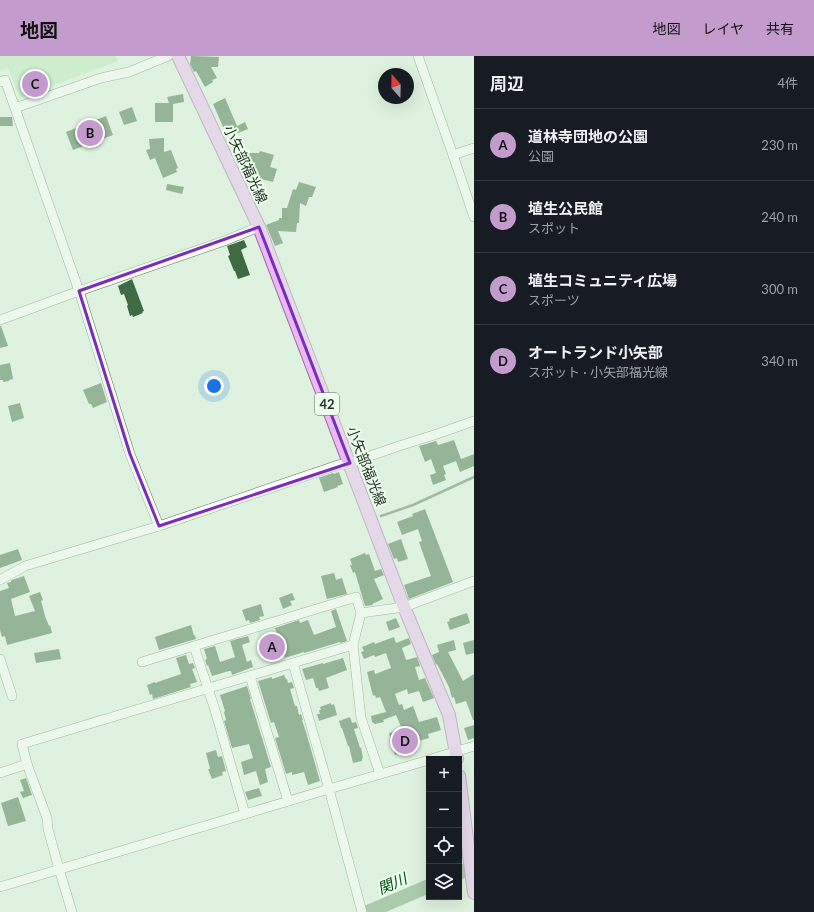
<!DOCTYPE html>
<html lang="ja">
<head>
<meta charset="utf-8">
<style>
	body { margin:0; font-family:Lato,"Noto Sans JP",sans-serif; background:#242831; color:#f1f3f6 }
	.controls { position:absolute; right:12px; bottom:12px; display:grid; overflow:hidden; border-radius:0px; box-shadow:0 4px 16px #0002 }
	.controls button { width:36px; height:36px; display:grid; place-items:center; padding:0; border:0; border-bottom:1px solid #363941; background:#171b24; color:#f1f3f6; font:20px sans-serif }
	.compass { position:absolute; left:378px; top:12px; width:36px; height:36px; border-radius:50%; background:#171b24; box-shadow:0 4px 16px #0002; rotate:340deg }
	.you { position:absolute; left:214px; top:330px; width:14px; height:14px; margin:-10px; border:3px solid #fff; border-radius:50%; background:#1a73e8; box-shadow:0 0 0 6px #1a73e833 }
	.badge { display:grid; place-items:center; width:26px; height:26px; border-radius:50%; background:#c39bcd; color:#111; font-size:13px; font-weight:700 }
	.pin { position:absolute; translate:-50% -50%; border:2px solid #fff; box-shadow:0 1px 4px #0006 }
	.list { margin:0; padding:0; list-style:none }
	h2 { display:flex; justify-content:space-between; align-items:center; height:52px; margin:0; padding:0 16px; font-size:17px }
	h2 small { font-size:13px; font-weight:400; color:#9ea1a6 }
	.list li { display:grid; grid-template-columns:26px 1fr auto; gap:12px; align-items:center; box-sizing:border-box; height:72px; padding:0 16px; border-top:1px solid #363941 }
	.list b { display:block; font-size:15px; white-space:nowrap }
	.list p { margin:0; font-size:13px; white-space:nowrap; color:#9ea1a6 }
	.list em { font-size:13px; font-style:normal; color:#9ea1a6 }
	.icon { flex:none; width:22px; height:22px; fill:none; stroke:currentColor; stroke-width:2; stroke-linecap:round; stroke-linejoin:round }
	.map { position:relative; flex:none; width:474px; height:856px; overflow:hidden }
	header { display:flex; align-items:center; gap:24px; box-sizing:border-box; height:56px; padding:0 20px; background:#c39bcd; color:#111 }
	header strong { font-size:19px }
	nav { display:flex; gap:22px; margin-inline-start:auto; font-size:14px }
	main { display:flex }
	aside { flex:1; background:#171b24 }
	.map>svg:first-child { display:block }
	.green { fill:#bae7bc }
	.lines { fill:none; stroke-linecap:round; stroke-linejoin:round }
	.stream { stroke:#597b5c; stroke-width:2.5 }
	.river { stroke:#6f9b72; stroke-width:14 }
	.building { fill:#3f6a43 }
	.minor-casing { stroke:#5f705f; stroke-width:10 }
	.major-casing { stroke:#9f69a9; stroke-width:14 }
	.minor { stroke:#fff; stroke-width:9 }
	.major { stroke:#ecb8f5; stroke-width:12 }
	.marked { fill:none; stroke:#7b2cbf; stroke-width:3; stroke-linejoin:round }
	.labels { text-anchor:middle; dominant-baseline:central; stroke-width:4; stroke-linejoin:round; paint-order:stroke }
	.shield { fill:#ebffec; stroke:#626d63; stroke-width:1 }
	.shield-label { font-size:13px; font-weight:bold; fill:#272f28 }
	.street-label { font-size:14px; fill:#272f28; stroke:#ebffec }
	.water-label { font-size:15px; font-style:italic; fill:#024b15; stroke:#ebffec }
</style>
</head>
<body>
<header>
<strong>地図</strong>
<nav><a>地図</a><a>レイヤ</a><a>共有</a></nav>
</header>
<main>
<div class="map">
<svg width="474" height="856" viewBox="0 0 474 856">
	<rect width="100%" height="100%" fill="#def2df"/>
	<!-- green -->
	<g class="green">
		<polygon points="0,0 116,0 118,5 20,42 8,12 0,15"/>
		<polygon points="275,570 286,606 272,610 267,592 260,589 257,575"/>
	</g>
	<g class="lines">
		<!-- stream -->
		<polyline class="stream" points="381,460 413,449 474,421"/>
		<!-- river -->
		<g class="river">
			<polyline points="459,817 474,810"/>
			<polyline points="368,856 429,830"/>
		</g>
	</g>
	<!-- building -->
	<g class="building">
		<polygon points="191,0 219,1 218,11 211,11 217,22 212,24 213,26 205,31 196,15 194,16 190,8"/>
		<polygon points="183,38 184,46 173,48 173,66 155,66 155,47 169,47 167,41"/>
		<polygon points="225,42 237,70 245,66 248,73 231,80 227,70 223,71 213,48"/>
		<polygon points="132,51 137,65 124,69 119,56"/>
		<polygon points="106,60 113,79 73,94 66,76"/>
		<polygon points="0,61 12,61 13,70 0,70"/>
		<polygon points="164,82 164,96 171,94 178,112 176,113 177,116 163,122 155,102 150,104 146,94 150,93 149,83"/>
		<polygon points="260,95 274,99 270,111 277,113 273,126 257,122 258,116 242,116 242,105 239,105 239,97 259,97"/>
		<polygon points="299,126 316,131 312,141 309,141 306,150 300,147 299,167 297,167 296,176 278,175 283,187 275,190 266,169 279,164 279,162 282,162 282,152 287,152 293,133 296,134"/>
		<polygon points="167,128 184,131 182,138 166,134"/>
		<polygon points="244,184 247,191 241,194 250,219 238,223 235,215 234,215 228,200 230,199 227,190"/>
		<polygon points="132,223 144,255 142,256 143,257 133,261 132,259 130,260 127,250 128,249 124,238 121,239 118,230"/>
		<polygon points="0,270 1,270 8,290 0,292"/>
		<polygon points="10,307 13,323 9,324 9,325 3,326 3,324 0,324 0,309"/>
		<polygon points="101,327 107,346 93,352 91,348 89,348 83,334"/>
		<polygon points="20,347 24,362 12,366 8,350"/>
		<polygon points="454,384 461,403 474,398 474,410 460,416 456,405 443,410 446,418 444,419 446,424 433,429 430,419 436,417 431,403 425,406 419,390 436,385 438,389"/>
		<polygon points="339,416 343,428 337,430 338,431 324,436 319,422 315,423 333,417 334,418"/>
		<polygon points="425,453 453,526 409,543 404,529 431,520 419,486 422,485 418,473 402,479 397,466 413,460 412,458"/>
		<polygon points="401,483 408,503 398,506 397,502 394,503 388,488"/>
		<polygon points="18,493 22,504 0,512 0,499"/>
		<polygon points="365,497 366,499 369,498 375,515 381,513 384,519 374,523 383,543 372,548 373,549 365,550 355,516 353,517 350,509 352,509 350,503"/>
		<polygon points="334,517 336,524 342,522 347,538 327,543 321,520"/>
		<polygon points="24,520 30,536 11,543 15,560 35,555 29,540 40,536 43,544 41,545 45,560 49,570 50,569 52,577 7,589 5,580 2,581 0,574 0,535 9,532 7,527 11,526 11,525 12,524"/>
		<polygon points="292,537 295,544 290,545 292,549 283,553 279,542"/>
		<polygon points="261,548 264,560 259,561 260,564 250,567 249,564 246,565 242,554"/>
		<polygon points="336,553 347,585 340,587 340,586 304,597 304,596 285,602 275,572 299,564 300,567 308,564 314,579 336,571 331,555"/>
		<polygon points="467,557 470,567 450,574 447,566 450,565 449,563"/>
		<polygon points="396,562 400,571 389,575 386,566"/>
		<polygon points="191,569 194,580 195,579 196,583 159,594 155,581"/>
		<polygon points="248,580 250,586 242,589 247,606 251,604 253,611 232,619 231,615 229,615 212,620 208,609 207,610 205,604 207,603 204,593 215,590 220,606 235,601 230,585"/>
		<polygon points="394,581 396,587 409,582 411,588 402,592 406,604 417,601 420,610 415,611 419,624 425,622 434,642 423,646 419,635 408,638 407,633 395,638 399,649 402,648 404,654 413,650 419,666 437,661 441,674 428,678 429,682 408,688 410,695 395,699 389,677 402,673 396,659 383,664 384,666 375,668 372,666 371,660 386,656 380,641 376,642 375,639 373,640 367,616 374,614 375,618 391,612 386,597 375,601 374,599 364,603 361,596 364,595 362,591 374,586 375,588"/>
		<polygon points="454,584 456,594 448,596 463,625 474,618 474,664 473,664 466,645 456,648 454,641 452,642 449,631 437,608 436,609 432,599 439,596 437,589"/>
		<polygon points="474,584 474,597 466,599 463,587"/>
		<polygon points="59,593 61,603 36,607 34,597"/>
		<polygon points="186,599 189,608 193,607 195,612 192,613 197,626 190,628 191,631 153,643 152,638 150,639 147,629 155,626 155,627 181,618 176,602"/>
		<polygon points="343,602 347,614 326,622 329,632 319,635 318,632 316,632 313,622 306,624 302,613 323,607 323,608"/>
		<polygon points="284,619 286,623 287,623 288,627 292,626 294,632 290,633 295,650 297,650 299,659 301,658 303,664 302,664 306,676 320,725 308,729 304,716 292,719 292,716 286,718 275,682 279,681 274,666 271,667 258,625 272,621 272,623"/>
		<polygon points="247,630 251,643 250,643 271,711 265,713 268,726 260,729 256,715 244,719 241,706 253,702 249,688 232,692 224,665 226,664 224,656 225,655 220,639"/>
		<polygon points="331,647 331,649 334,648 337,659 319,665 317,658 320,658 319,654 321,654 320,651"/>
		<polygon points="350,661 352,667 356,666 358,672 354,673 360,692 361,691 363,702 362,703 362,705 353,707 349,690 348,690 342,672 341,672 339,665"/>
		<polygon points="474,669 474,682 468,684 464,672"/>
		<polygon points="216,694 218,701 222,700 226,715 222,716 223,719 212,723 208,713 210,713 206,697"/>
		<polygon points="26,722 32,739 23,742 20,736 24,735 20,724"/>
		<polygon points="259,732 262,740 248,744 245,736"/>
		<polygon points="18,741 26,765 8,770 1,747"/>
	</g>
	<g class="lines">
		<!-- minor casing -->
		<g class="minor-casing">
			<g id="minor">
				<polyline points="418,0 453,99 474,161"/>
				<polyline points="0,26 5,24 15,52 79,235 130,398 159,470"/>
				<polyline points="15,52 101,22 129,16 168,0"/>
				<polyline points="453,99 474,92"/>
				<polyline points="0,264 79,235 224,185 259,171"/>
				<polyline points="0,524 25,510 159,470 338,409 350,407 399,390 437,378 474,365"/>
				<polyline points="361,557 404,551 474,525"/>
				<polyline points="0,603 12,640"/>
				<polyline points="142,606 194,590"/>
				<polyline points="293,607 329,733 362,856"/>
				<polyline points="250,620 288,745"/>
				<polyline points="431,703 474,690"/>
				<polyline points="0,717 27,708"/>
				<polyline points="245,758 215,654 194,590 356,541 361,557 353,589 361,662 380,718"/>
				<polyline points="0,831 329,733 429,704"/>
				<polyline points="72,856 59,813 48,773 47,762 27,708 22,688 353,589"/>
			</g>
		</g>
		<!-- major casing -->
		<g class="major-casing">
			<g id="major">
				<polyline points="178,0 259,171 404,551 449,659 457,703"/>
				<polyline points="459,720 474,837"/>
			</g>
		</g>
		<!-- minor -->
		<use href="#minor" class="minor"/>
		<!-- major -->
		<use href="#major" class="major"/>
	</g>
	<!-- marked area -->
	<path d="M0 0H474V856H0ZM259,171L350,407L159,470L130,398L79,235Z" fill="#def2df" fill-opacity=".55" fill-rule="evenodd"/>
	<path class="marked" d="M259,171L350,407L159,470L130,398L79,235Z"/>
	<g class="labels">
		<!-- shield labels -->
		<rect class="shield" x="315" y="337" width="24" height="22" rx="3"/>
		<g class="shield-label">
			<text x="327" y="348">42</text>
		</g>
		<!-- street labels -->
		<g class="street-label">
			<text transform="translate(246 108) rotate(65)">小矢部福光線</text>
			<text transform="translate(367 410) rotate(69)">小矢部福光線</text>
		</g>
		<!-- water labels -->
		<g class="water-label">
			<text transform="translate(392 827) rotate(-23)">関川</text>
		</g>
	</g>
</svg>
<div class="controls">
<button>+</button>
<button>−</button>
<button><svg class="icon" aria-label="locate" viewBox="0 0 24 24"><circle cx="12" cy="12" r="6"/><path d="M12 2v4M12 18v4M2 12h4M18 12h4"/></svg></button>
<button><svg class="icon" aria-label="layers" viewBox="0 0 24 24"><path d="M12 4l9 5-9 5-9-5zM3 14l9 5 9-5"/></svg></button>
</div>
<svg class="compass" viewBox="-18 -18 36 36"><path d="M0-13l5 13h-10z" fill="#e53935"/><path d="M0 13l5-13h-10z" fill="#9ea1a6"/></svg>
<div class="you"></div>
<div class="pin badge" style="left:272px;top:591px">A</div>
<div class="pin badge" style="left:90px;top:77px">B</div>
<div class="pin badge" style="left:35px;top:28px">C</div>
<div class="pin badge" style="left:405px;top:685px">D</div>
</div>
<aside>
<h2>周辺<small>4件</small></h2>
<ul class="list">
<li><span class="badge">A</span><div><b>道林寺団地の公園</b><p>公園</p></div><em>230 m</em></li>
<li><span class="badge">B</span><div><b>埴生公民館</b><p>スポット</p></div><em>240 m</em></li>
<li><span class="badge">C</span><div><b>埴生コミュニティ広場</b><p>スポーツ</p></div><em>300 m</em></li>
<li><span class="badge">D</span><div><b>オートランド小矢部</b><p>スポット · 小矢部福光線</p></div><em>340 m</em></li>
</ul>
</aside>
</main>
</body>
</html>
